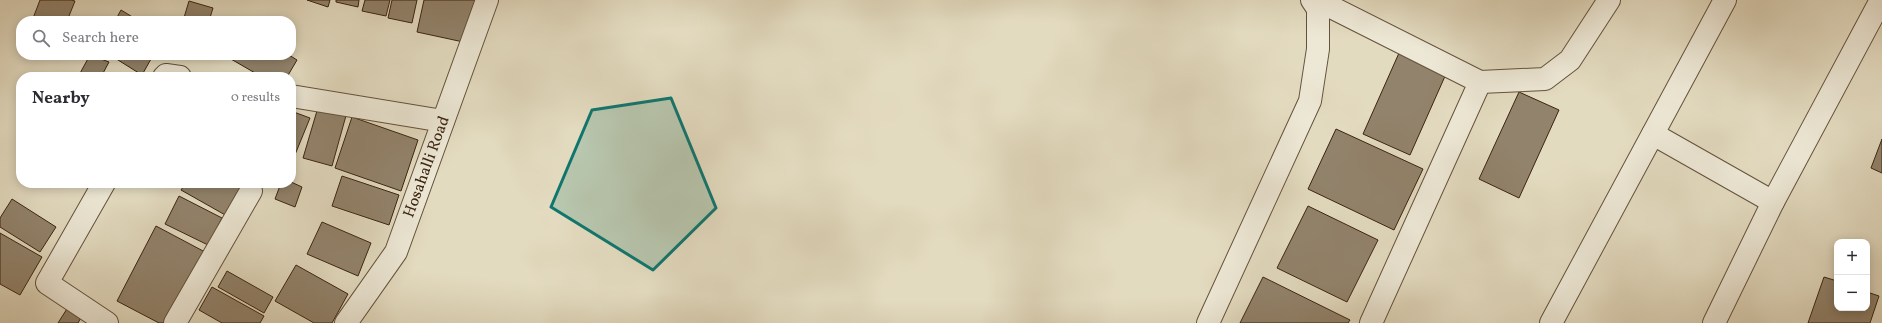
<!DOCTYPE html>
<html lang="en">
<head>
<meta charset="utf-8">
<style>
	body { margin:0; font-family:Vollkorn,serif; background:#f2f2f3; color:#2b2b33 }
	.controls { position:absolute; right:12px; bottom:12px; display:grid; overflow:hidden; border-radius:8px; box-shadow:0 2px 10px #0003 }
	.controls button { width:36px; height:36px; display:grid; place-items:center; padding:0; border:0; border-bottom:1px solid #e1e1e2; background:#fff; color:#2b2b33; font:20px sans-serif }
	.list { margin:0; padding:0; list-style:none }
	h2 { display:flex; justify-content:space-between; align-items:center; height:52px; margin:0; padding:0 16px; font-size:17px }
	h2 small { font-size:13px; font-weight:400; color:#7c7c81 }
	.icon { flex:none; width:22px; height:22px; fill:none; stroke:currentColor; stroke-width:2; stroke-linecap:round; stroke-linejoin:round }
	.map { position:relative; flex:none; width:1882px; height:323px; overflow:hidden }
	.search { position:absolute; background:#fff; box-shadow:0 2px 10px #0003; left:16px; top:16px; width:280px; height:44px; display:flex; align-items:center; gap:10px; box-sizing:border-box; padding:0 14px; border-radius:16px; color:#7c7c81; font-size:15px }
	.panel { position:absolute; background:#fff; box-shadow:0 2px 10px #0003; left:16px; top:72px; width:280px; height:116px; border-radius:16px }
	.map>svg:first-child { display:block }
	.building { fill:#92836c; stroke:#3a2410 }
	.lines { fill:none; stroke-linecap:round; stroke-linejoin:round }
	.minor-casing { stroke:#64523c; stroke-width:24 }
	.minor { stroke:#ede8d6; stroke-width:22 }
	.marked { fill:#0f766e; fill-opacity:0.2; stroke:#0f766e; stroke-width:3; stroke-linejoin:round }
	.labels { text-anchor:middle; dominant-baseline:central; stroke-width:3.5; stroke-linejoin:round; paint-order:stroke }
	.street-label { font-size:16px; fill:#3a2410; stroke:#ede8d6 }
</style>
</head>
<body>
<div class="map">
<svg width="1882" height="323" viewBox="0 0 1882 323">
	<rect width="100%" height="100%" fill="#e3dbc0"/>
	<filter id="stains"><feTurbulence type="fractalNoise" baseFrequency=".005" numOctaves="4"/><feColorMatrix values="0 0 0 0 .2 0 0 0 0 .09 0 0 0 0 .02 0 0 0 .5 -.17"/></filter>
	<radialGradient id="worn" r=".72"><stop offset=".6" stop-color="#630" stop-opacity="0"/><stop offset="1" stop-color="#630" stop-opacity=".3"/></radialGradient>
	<!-- building -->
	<g class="building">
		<polygon points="40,0 71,0 75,1 67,21 32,21"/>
		<polygon points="307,0 330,0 328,7"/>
		<polygon points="336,0 359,0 358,7 336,2"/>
		<polygon points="365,0 390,0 386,16 362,11"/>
		<polygon points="392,0 417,0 412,23 388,18"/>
		<polygon points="424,0 478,0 468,43 417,32"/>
		<polygon points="189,1 213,8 209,21 183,21"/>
		<polygon points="121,10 139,21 115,21"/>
		<polygon points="1399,53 1446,74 1410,155 1363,134"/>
		<polygon points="90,55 109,62 101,77 78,77"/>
		<polygon points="110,55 144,55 151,59 142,75"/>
		<polygon points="224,55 289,55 297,60 287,77 262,77"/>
		<polygon points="1519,92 1559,110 1519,198 1479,179"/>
		<polygon points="319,104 347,112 332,166 303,158"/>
		<polygon points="291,111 310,118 292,162 291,161"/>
		<polygon points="352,117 418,140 401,191 335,168"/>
		<polygon points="1336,129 1423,169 1394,230 1308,189"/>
		<polygon points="1882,139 1882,173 1871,168"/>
		<polygon points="342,176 399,195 389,225 332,206"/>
		<polygon points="291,182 302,187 295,207 275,199 281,183"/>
		<polygon points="186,183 241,183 245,185 227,216 181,190"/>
		<polygon points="179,196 222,218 208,245 165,224"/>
		<polygon points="12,199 56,227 40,252 0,227 0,218"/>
		<polygon points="1308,206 1378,240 1347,302 1277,268"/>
		<polygon points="322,222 371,243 358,276 307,254"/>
		<polygon points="156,226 205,252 168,323 159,323 117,301"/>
		<polygon points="0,233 42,257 20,295 0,284"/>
		<polygon points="296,265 348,294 332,323 314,323 275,301"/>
		<polygon points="227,271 273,297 264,313 218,287"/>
		<polygon points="1263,277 1350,320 1348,323 1240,323"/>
		<polygon points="1824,277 1837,281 1837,308 1867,308 1867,292 1879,296 1870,323 1808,323"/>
		<polygon points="212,287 264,316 260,323 222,323 199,310"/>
		<polygon points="70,304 84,312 78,323 58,323"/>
	</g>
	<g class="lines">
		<!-- minor casing -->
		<g class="minor-casing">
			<g id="minor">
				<polyline points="1317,0 1480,82 1371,323"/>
				<polyline points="164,77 166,75 180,77"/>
				<polyline points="1480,82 1545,79 1570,60 1609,0"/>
				<polyline points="291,96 443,121"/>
				<polyline points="1653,134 1773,202 1881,0"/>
				<polyline points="104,183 47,283 107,323"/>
				<polyline points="175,323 251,191"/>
				<polyline points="346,323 396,252 487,0"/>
				<polyline points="1208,323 1310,101 1318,49 1318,9 1312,0"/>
				<polyline points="1551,323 1725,0"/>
				<polyline points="1714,323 1773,202"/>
			</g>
		</g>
		<!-- minor -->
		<use href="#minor" class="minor"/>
	</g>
	<!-- marked area -->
	<path class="marked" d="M671,98L716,208L653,270L551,207L592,110Z"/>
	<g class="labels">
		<!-- street labels -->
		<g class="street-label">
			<text transform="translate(427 167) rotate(-70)">Hosahalli Road</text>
		</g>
	</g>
	<rect width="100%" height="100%" filter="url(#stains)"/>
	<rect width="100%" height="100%" fill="url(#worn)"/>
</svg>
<div class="controls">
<button>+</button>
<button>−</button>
</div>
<div class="search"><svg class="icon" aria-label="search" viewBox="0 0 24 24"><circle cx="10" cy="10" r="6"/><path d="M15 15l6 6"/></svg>Search here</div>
<section class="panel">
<h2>Nearby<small>0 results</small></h2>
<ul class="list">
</ul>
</section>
</div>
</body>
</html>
